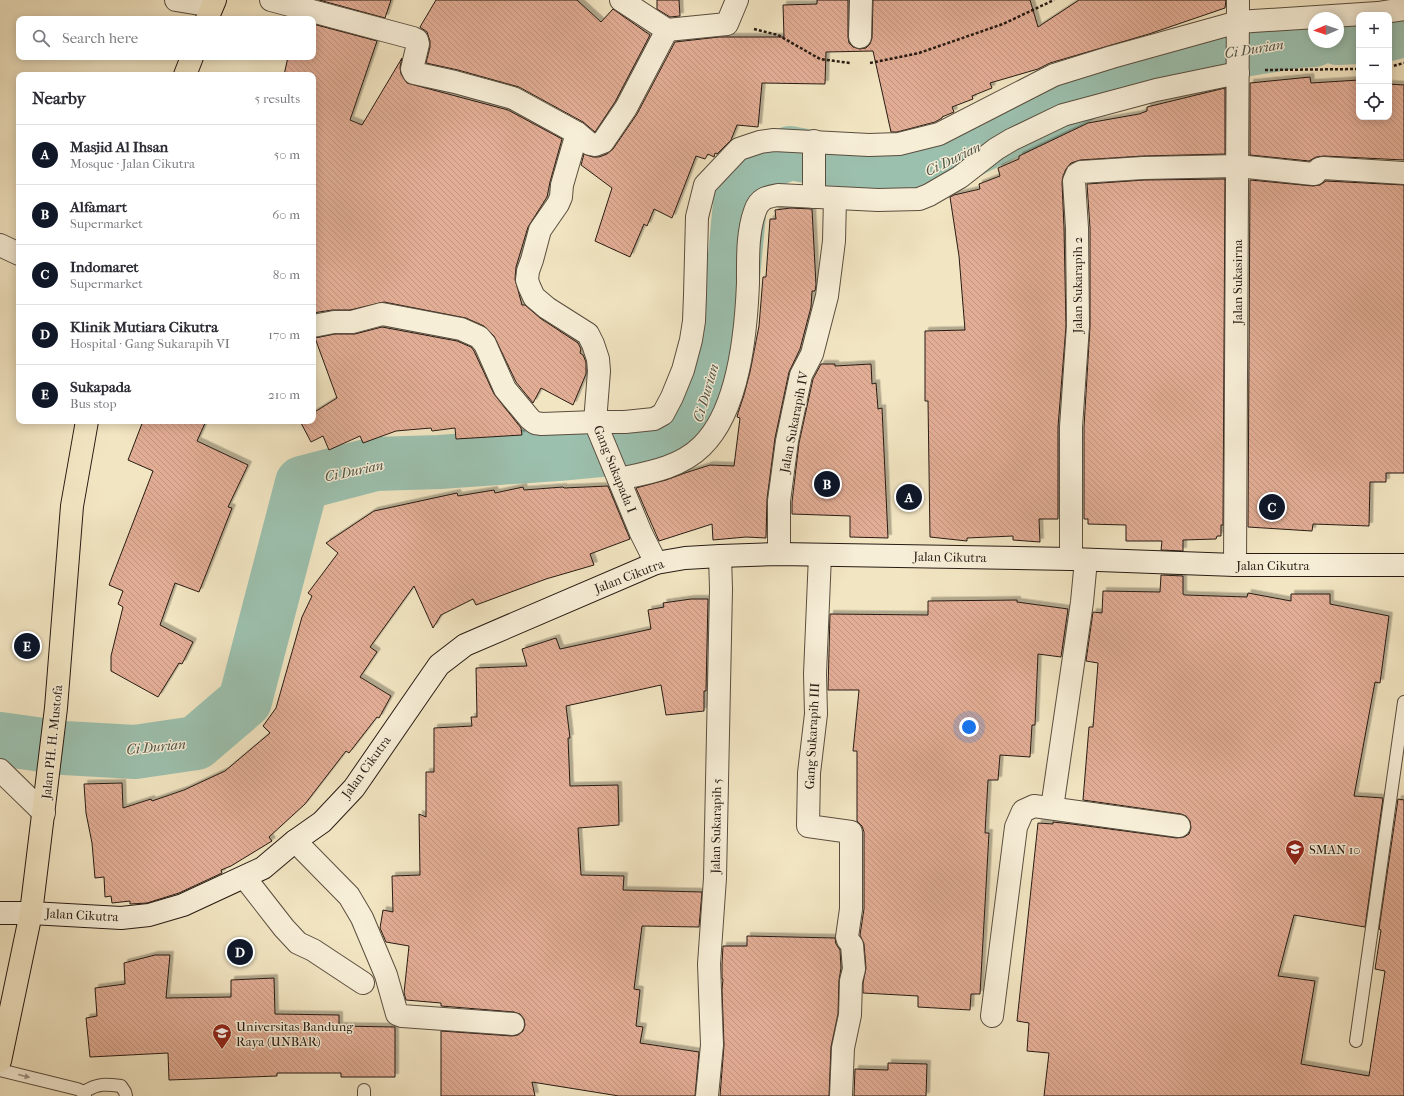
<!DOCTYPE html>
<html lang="en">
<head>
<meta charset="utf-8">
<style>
	body { margin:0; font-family:"IM FELL French Canon",serif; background:#f2f2f3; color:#2b2b33 }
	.controls { position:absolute; right:12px; top:12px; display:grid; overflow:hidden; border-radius:8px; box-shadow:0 2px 10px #0003 }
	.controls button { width:36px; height:36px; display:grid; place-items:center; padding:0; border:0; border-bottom:1px solid #e1e1e2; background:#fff; color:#2b2b33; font:20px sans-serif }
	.compass { position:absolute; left:1308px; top:12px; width:36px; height:36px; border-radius:50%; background:#fff; box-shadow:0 2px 10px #0003; rotate:268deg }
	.you { position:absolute; left:969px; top:727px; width:14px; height:14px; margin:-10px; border:3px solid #fff; border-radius:50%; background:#1a73e8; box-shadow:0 0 0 6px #1a73e833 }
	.badge { display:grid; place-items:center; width:26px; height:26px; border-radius:50%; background:#111827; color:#fff; font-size:13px; font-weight:700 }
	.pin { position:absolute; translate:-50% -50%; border:2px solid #fff; box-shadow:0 1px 4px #0006 }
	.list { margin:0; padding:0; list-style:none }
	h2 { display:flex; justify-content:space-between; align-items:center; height:52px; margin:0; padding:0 16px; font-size:17px }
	h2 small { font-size:13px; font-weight:400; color:#7c7c81 }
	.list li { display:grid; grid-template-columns:26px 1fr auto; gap:12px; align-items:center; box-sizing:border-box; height:60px; padding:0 16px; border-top:1px solid #e1e1e2 }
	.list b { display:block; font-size:15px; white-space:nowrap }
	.list p { margin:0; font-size:13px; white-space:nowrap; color:#7c7c81 }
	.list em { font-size:13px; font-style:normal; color:#7c7c81 }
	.icon { flex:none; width:22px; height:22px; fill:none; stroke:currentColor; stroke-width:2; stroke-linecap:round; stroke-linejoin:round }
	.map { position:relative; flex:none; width:1404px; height:1096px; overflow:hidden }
	.search { position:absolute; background:#fff; box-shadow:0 2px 10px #0003; left:16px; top:16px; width:300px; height:44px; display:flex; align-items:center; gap:10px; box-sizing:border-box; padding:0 14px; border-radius:8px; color:#7c7c81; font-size:15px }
	.panel { position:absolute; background:#fff; box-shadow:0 2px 10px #0003; left:16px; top:72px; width:300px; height:352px; border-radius:8px }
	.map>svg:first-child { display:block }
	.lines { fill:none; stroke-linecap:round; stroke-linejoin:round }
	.river { stroke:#9cc0ae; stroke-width:54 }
	.building { fill:url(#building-back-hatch); stroke:#271b13; filter:url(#shadow) }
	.service-casing { stroke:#5a4e3f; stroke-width:14 }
	.minor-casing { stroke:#5a4e3f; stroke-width:24 }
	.secondary-casing { stroke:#271b13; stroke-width:24 }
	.trunk-casing { stroke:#271b13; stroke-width:24 }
	.path { stroke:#271b13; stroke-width:2.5; stroke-dasharray:3 2; stroke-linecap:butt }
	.service { stroke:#f7eed7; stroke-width:12 }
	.minor { stroke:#f7eed7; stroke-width:22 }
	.secondary { stroke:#f7eed7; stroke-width:22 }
	.trunk { stroke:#f2e5c2; stroke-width:22 }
	.oneway { fill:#998f7f }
	.labels { text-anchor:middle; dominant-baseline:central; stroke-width:3; stroke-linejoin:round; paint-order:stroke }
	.street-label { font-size:13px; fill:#271b13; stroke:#f7eed7 }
	.poi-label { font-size:13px; fill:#271b13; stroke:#f7eed7; text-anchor:start }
	.water-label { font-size:14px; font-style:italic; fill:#505549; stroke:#f7eed7 }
</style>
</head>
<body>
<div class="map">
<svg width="1404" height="1096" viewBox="0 0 1404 1096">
	<defs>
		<pattern id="building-back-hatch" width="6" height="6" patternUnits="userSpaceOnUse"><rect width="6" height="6" fill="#e2ad95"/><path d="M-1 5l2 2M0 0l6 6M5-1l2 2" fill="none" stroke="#c29480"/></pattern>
		<filter id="shadow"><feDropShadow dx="3.5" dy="-3.5" stdDeviation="0" flood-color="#0004"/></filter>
	</defs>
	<rect width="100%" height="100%" fill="#f2e5c2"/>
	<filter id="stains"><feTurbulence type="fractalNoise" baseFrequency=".005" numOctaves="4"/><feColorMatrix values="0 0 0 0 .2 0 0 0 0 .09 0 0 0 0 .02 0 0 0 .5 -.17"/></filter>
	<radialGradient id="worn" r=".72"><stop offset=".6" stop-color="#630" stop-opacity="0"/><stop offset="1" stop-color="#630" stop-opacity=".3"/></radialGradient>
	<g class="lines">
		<!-- river -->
		<g class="river">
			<polyline points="1389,34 1404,30"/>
			<polyline points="1338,38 1359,37"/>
			<polyline points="0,739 64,748 135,752 196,743 245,701 302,483 375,464 439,462 558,454 652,445 696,428 730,308 743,172 790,153 917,177 1136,68 1297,41 1314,40"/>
		</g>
	</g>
	<!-- building -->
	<g class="building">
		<polygon points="319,0 391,0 385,18"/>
		<polygon points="436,0 577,0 601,22 613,9 650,35 615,102 595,132 583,122 519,87 458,70 426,63 430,47 430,41 427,32 420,27"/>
		<polygon points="657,0 679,0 680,16 670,17 657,9"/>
		<polygon points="817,0 848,0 848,37 849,43 853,47 860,49 866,48 870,44 872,38 873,0 1030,0 1038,27 1079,0 1226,0 1225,8 1149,34 1050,63 1038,69 990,83 992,88 972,96 973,99 952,107 954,112 942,117 942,118 935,122 897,132 891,132 873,51 826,52 825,84 762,83 758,127 737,125 731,140 717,154 715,153 714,157 708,154 705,159 696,156 672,218 654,209 647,226 644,224 630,257 595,241 612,188 581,165 584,154 593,157 599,157 607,154 613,149 637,114 675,42 719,37 784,37 783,5 817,4"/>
		<polygon points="313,24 377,41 350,120 362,125 402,58 400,67 401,74 407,83 508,110 562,139 550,182 547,197 528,227 516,267 515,279 522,305 525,305 540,318 578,343 581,349 580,353 583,355 586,362 586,374 573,405 541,388 533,403 516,382 494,336 484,326 466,318 384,302 350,310 332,310 313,313 313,75 284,75 288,57 313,57"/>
		<polygon points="1310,77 1311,83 1359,80 1359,117 1389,117 1389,84 1404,85 1404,160 1324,156 1316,157 1309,161 1250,155 1250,83"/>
		<polygon points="1225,88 1225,154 1143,156 1080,160 1071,163 1066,169 1063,176 1062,182 1064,228 1066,326 1058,427 1058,519 1039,519 1040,542 1013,540 1013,536 967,538 967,541 930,537 928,401 925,401 925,331 965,330 959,256 950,197 954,195 980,189 979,184 1000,176 998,168 1019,159 1019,156 1088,123 1139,114 1147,111 1147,107"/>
		<polygon points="1225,179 1223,525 1221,525 1221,536 1217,536 1216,539 1183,540 1183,551 1161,550 1162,541 1126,541 1126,525 1088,524 1088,519 1084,519 1084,427 1090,326 1090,228 1087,184 1144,180"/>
		<polygon points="1250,180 1313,186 1320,185 1326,181 1404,185 1404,473 1386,473 1386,482 1370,482 1369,526 1313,524 1312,531 1248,527"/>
		<polygon points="791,208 812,209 816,285 815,291 812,291 811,307 800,349 789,372 775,438 767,499 766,538 746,537 713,540 712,524 659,541 636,488 666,480 685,473 710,465 734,466 740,418 737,417 738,413 744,395 750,372 759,326 763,277 766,277 770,219 776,219 775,210"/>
		<polygon points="382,327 457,341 471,347 474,351 494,394 521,428 522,435 456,439 455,428 432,431 431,428 396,431 363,443 360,436 329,450 323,436 311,442 300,421 313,421 313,413 337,398 315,338 335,334 355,334"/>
		<polygon points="821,364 835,364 835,366 871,364 872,384 876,383 878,409 882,408 888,538 850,537 850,516 792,514 792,502 799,443 813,379"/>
		<polygon points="143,421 206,421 197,441 248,465 228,507 232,508 199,592 175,583 160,625 193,642 182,664 179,663 158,697 111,671 111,656 123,607 118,604 123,591 109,585 153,471 128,460"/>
		<polygon points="608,486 630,539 590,554 594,565 546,579 476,605 473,599 441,615 433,628 414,586 370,647 377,652 360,677 391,696 379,718 377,717 349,753 346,751 305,804 269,837 272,841 231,866 221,870 222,873 179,893 147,903 130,904 130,901 112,903 111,896 105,897 104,877 95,878 92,843 86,813 84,784 122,783 123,808 151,799 152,801 184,790 225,771 270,733 263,726 276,708 302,617 312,596 308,593 338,553 326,543 374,511 457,493 458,496 494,490 495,493 523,487 524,490 563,487 564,488"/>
		<polygon points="1161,575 1183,576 1183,594 1185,595 1247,597 1248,593 1291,601 1291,594 1330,594 1330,604 1389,616 1380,683 1375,682 1354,796 1383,798 1365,927 1294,915 1278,976 1315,981 1301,1064 1369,1076 1385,971 1375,969 1381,930 1379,929 1398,799 1404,800 1404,1096 1044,1096 1049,1053 1027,1051 1029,1023 1017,1021 1038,823 1053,824 1053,822 1072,824 1177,838 1184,837 1189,834 1191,828 1190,821 1186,816 1181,814 1083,800 1089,727 1093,727 1098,663 1086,661 1093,612 1102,613 1103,591 1160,592"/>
		<polygon points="691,599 708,599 706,691 704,691 704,711 666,715 661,685 566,706 570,738 568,738 570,786 618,785 619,825 578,828 581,875 624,876 623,890 702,892 699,927 642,926 634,989 640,990 636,1026 643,1027 640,1043 699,1052 695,1096 619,1096 532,1082 535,1096 441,1096 441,1031 512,1036 518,1035 523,1031 525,1025 524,1019 520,1014 514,1012 441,1006 441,1003 406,1000 404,993 409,946 386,942 380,928 383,910 393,912 392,876 420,875 419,814 426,817 426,772 434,772 434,728 472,726 471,717 477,717 476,668 527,666 522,649 556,638 560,649 651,629 648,610 664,607 663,603"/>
		<polygon points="1017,600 1017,602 1068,609 1061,657 1038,654 1035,725 1032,725 1030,757 1000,755 998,780 988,780 985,833 989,833 980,994 971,994 970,1010 918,1007 918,996 863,993 863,983 866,968 864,944 860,935 864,909 864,832 862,826 857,821 857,751 853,751 859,690 828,690 830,614 928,615 928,601"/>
		<polygon points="747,936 835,938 836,944 840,950 841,968 839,980 838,1014 831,1047 829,1096 720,1096 724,1045 722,990 723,979 722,979 722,964 723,946 747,946"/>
		<polygon points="155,955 170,955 166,998 231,997 231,980 274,978 275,1014 339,1015 339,1026 395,1027 395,1077 341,1077 341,1073 277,1073 277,1076 169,1080 168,1053 90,1057 86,1018 97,1016 95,988 125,984 124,963"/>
		<polygon points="888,1063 927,1064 926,1096 854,1096 855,1069 888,1070"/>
	</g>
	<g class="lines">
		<!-- service casing -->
		<g class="service-casing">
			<g id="service">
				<polyline points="1356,1041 1404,702"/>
				<polyline points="0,1070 77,1089 84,1092 85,1096"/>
				<polyline points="364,1090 364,1096"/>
				<path d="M84,1092C98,1083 106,1084 121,1086L125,1092L126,1096"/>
			</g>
		</g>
		<!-- minor casing -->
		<g class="minor-casing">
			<g id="minor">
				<polyline points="176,0 212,6"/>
				<polyline points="271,0 413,38 417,40 418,44 412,69 414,73 455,82 513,98 577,133 590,144 595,145 603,142 626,108 667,30"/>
				<polyline points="621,0 667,30 727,24 737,0"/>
				<polyline points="860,37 861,0"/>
				<polyline points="577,133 562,185 561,197 558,204 540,230 532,260 528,271 527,280 529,286 534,297 547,308 588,334 593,344 598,359 599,371 595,422 641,533 656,563"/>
				<polyline points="814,141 814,197"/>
				<polyline points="0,245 19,254"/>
				<polyline points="313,326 334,322 352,322 382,314 461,329 479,337 485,344 505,389 530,419 535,423 542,424 595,422 625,422 654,419 663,414 672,397 683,370 691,340 694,321 695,295 697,217 705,185 739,149 760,142 774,140 869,145 899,144 939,134 1054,75 1112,57 1238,22 1378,13 1404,9"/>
				<path d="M619,479C647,473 680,468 702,446C739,410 746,333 748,283C748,260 747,233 755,211C759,199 766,197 778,195L878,200L919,199L929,195L960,177L996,149L1011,140L1063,115L1156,90L1238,73"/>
				<polyline points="779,554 779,501 787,441 801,375 812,354 827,296 834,241 835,198"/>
				<polyline points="820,555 815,674 816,714 809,773 808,826 851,832 851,909 847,937 848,940 852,945 854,969 851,981 850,1015 843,1048 841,1096"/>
				<polyline points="1071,559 1071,427 1078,326 1077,228 1074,181 1077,174 1081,172 1143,168 1238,166 1313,174 1315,174 1319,169 1323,168 1404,173"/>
				<polyline points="1235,565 1238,0"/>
				<polyline points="0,770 44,813"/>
				<polyline points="1052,808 1082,602 1086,560"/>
				<polyline points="295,841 349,896 362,918 386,975 397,1014 402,1016 513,1024"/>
				<polyline points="245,878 284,928 298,943 313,950 363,983"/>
				<polyline points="992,1016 1016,827 1023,811 1034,806 1179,826"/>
				<polyline points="707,1096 712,1045 709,964 715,878 721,589 720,556"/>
			</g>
		</g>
		<!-- secondary casing -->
		<g class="secondary-casing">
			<polyline id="secondary" points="0,913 31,913 121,918 149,915 183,905 263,868 295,841 322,822 354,788 423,688 439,665 465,645 656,563 685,558 720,556 779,554 1071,559 1235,565 1404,565"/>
		</g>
		<!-- trunk casing -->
		<g class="trunk-casing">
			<g id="trunk">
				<polyline points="207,19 215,0"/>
				<polyline points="185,75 192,57"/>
				<polyline points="0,1061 31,913 56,708 72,506 87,421"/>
			</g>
		</g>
		<!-- path -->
		<g class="path">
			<polyline points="754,29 778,35 820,59 850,63"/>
			<polyline points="870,63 919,53 1003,24 1054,0"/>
			<polyline points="1389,67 1404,63"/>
			<polyline points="1265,70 1359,69"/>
		</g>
		<!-- service -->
		<use href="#service" class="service"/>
		<!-- minor -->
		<use href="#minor" class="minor"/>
		<!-- secondary -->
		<use href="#secondary" class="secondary"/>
		<!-- trunk -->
		<use href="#trunk" class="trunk"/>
	</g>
	<!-- one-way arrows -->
	<defs><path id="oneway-solid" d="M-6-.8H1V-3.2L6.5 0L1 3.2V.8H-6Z"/></defs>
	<use class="oneway" href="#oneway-solid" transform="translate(24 1076) rotate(14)"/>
	<!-- icons -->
	<defs>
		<g id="school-pin" transform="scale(1)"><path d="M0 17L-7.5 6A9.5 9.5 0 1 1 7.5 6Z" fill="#8f2418" stroke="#f7eed7"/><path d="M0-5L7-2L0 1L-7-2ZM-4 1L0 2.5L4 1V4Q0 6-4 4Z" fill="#fff"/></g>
		<g id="university-pin" transform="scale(1)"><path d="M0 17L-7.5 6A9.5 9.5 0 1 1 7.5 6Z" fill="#8f2418" stroke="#f7eed7"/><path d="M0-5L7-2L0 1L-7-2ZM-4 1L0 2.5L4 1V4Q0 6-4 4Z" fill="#fff"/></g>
	</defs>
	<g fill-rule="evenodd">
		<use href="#school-pin" x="1295" y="849"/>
		<use href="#university-pin" x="222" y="1033"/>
	</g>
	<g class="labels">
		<!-- street labels -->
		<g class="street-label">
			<text transform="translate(1237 282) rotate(-90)">Jalan Sukasirna</text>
			<text transform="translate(1077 285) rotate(-90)">Jalan Sukarapih 2</text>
			<text transform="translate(794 422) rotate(-79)">Jalan Sukarapih IV</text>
			<text transform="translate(615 469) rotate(68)">Gang Sukapada I</text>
			<text transform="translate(950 557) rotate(1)">Jalan Cikutra</text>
			<text x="1273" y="565">Jalan Cikutra</text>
			<text transform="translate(629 576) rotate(-21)">Jalan Cikutra</text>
			<text transform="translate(812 736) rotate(-87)">Gang Sukarapih III</text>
			<text transform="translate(52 742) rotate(-84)">Jalan PH. H. Mustofa</text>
			<text transform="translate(366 767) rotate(-54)">Jalan Cikutra</text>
			<text transform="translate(716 826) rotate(-89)">Jalan Sukarapih 5</text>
			<text transform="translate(82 915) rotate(3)">Jalan Cikutra</text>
		</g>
		<!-- poi labels -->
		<g class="poi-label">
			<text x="1309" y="849">SMAN 10</text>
			<text x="236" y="1026">Universitas Bandung<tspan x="236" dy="15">Raya (UNBAR)</tspan></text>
		</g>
		<!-- water labels -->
		<g class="water-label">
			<text transform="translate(1254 49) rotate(-9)">Ci Durian</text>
			<text transform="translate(953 159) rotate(-26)">Ci Durian</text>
			<text transform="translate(706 393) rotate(-74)">Ci Durian</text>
			<text transform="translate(354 471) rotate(-12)">Ci Durian</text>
			<text transform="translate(156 747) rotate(-6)">Ci Durian</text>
		</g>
	</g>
	<rect width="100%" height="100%" filter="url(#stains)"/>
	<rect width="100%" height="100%" fill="url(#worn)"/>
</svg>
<div class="controls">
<button>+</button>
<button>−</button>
<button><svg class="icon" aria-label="locate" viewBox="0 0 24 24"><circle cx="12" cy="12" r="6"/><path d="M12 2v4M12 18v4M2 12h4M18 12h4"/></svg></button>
</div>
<svg class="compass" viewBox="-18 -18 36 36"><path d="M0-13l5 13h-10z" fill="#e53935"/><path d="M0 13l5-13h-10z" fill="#7c7c81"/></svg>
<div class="you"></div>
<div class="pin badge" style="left:909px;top:497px">A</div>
<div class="pin badge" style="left:827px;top:484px">B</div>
<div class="pin badge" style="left:1272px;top:507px">C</div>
<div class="pin badge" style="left:240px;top:952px">D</div>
<div class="pin badge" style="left:27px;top:646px">E</div>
<div class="search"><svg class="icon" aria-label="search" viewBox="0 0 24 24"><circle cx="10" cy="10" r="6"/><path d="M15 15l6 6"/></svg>Search here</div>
<section class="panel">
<h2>Nearby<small>5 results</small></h2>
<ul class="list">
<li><span class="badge">A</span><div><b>Masjid Al Ihsan</b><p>Mosque · Jalan Cikutra</p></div><em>50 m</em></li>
<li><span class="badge">B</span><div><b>Alfamart</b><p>Supermarket</p></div><em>60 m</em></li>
<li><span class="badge">C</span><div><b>Indomaret</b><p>Supermarket</p></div><em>80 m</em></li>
<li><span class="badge">D</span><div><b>Klinik Mutiara Cikutra</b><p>Hospital · Gang Sukarapih VI</p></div><em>170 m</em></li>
<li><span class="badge">E</span><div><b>Sukapada</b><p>Bus stop</p></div><em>210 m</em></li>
</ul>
</section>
</div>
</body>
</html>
